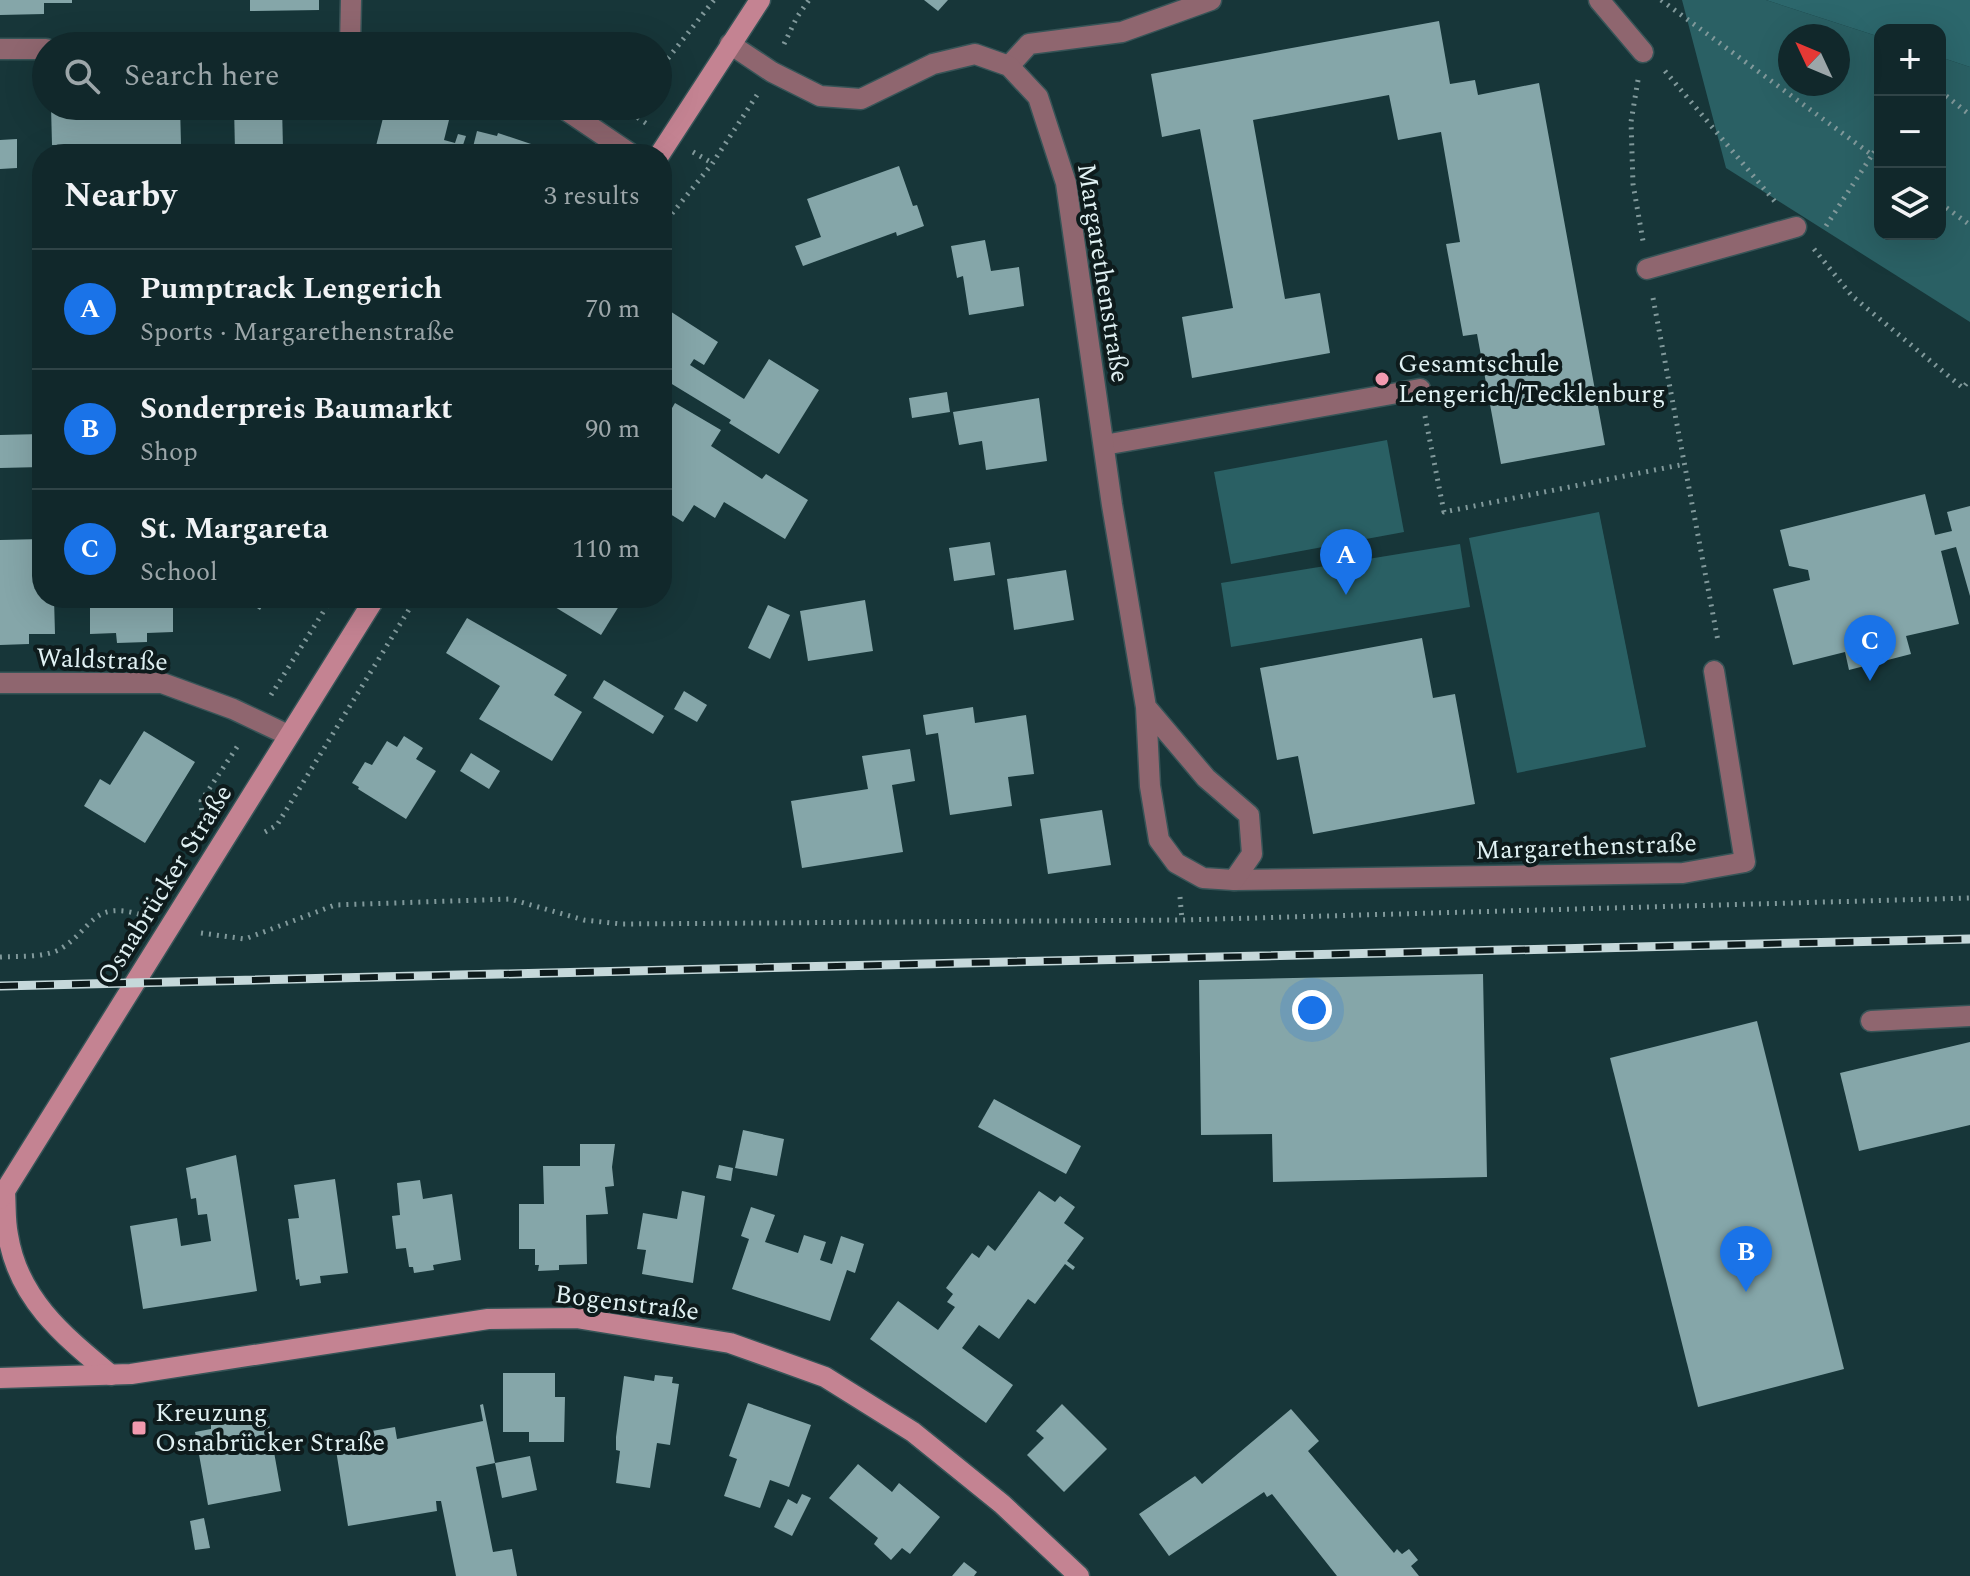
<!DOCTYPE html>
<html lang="en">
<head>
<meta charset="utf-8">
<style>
	body { margin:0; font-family:Spectral,serif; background:#1a3033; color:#f1f3f6 }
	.controls { position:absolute; right:24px; top:24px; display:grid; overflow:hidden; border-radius:16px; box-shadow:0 8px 32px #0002 }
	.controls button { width:72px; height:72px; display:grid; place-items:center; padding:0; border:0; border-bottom:2px solid #304447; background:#11282b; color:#f1f3f6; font:40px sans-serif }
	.compass { position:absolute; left:1778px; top:24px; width:72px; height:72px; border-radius:50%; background:#11282b; box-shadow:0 8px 32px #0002; rotate:314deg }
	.you { position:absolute; left:1312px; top:1010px; width:28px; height:28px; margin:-20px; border:6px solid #fff; border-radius:50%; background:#1a73e8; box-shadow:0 0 0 12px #1a73e833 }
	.badge { display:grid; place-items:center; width:52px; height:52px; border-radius:50%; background:#1a73e8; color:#fff; font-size:26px; font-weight:700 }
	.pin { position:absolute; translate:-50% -66px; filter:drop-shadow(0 2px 4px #0008) }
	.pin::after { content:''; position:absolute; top:42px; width:28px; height:24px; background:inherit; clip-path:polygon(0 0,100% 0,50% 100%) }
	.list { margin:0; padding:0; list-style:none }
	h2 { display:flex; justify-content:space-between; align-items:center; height:104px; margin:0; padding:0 32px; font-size:34px }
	h2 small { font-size:26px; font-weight:400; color:#9ca6a9 }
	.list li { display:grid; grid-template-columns:52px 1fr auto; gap:24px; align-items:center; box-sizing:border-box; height:120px; padding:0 32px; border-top:2px solid #304447 }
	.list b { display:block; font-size:30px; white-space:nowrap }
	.list p { margin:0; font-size:26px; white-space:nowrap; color:#9ca6a9 }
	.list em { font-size:26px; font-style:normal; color:#9ca6a9 }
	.icon { flex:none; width:44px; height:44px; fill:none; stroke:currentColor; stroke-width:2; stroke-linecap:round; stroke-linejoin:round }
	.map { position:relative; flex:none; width:1970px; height:1576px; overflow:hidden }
	.search { position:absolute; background:#11282b; box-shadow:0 8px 32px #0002; left:32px; top:32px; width:640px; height:88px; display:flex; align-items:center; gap:20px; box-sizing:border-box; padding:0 28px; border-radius:44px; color:#9ca6a9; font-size:30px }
	.panel { position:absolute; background:#11282b; box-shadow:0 8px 32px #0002; left:32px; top:144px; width:640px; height:464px; border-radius:32px }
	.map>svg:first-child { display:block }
	.green { fill:#2a6064; fill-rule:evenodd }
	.forest { fill:#2c676c }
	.building { fill:#85a6a9 }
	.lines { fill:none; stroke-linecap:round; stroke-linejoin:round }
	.lane-casing { stroke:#375457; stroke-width:23 }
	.street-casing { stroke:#375457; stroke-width:23 }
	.secondary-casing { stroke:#375457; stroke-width:23 }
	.path { stroke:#81999b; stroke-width:5; stroke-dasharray:2 6; stroke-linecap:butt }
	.lane { stroke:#8f666f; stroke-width:20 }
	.street { stroke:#8f666f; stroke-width:20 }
	.secondary { stroke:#c48392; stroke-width:20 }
	.rail-casing { stroke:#c5d8da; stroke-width:9 }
	.rail { stroke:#0e1b1c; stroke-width:6; stroke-dasharray:18; stroke-linecap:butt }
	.poi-dot { fill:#f29aaf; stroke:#0e1b1c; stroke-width:3 }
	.labels { text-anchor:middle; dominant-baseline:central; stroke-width:8; stroke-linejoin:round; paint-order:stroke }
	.street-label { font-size:26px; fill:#e0f1f3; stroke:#0e1b1c }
	.poi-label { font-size:26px; fill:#e0f1f3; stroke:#0e1b1c; text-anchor:start }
</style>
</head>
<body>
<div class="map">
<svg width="1970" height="1576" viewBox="0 0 1970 1576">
	<rect width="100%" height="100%" fill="#173639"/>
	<!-- green -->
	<g class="green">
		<path d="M1682,0H1766L1880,37V234H1940V57L1970,67V322L1726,168ZM1790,36H1838V84H1790Z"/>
		<polygon points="1387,440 1404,532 1231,564 1214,472"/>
		<polygon points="1599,512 1646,747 1517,773 1469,538"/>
		<polygon points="1460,544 1470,607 1231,647 1221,583"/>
	</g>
	<!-- forest -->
	<polygon class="forest" points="1766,0 1970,0 1970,67 1940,57 1940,30 1880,30 1880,37"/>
	<!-- building -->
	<g class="building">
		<polygon points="0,0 72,0 72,3 44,3 44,14 0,15"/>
		<polygon points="250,0 319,0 319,10 250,11"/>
		<polygon points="924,0 948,0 938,11"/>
		<polygon points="1439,21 1450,84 1475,80 1478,95 1539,83 1605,445 1501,464 1477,334 1463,336 1446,244 1460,242 1441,132 1398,140 1389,95 1253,120 1285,299 1320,293 1330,353 1192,378 1182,317 1233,308 1200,129 1162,137 1151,74"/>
		<polygon points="51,106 180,106 181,144 154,144 154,154 117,154 117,147 134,147 133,144 52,145"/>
		<polygon points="234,106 282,106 283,149 235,151"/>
		<polygon points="386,106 407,109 407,107 449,120 444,140 455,143 458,134 466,136 463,145 473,147 477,131 497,136 498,133 540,147 538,154 374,154"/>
		<polygon points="17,139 17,168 0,169 0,140"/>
		<polygon points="899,166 913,206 917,205 924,226 897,236 896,232 803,266 795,246 821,237 807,199"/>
		<polygon points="985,240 991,271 1019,267 1024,306 969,315 963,276 957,278 951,246"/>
		<polygon points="662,306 718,342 704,365 694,359 690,365 744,399 769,359 819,390 779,454 729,423 731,420 662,378"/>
		<polygon points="947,392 950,412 912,418 909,398"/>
		<polygon points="1039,398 1047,461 986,470 982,441 959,445 953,412"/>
		<polygon points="675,403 721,430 711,446 762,479 766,474 808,500 785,539 724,502 715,518 694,505 683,522 662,509 662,416 666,418"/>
		<polygon points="42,434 42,467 0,468 0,435"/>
		<polygon points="1925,494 1935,535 1952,531 1947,512 1970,506 1970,596 1956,547 1941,551 1959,624 1906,636 1911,654 1849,670 1845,652 1793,665 1773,589 1810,580 1808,570 1789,566 1780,530"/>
		<polygon points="42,539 42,598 54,598 55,634 29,634 29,644 0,645 0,540"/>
		<polygon points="990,542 995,575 954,581 949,548"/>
		<polygon points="1066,570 1074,620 1014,630 1007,579"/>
		<polygon points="90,598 173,598 173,632 147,633 147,642 117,643 116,633 90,634"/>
		<polygon points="242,598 267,598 260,610"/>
		<polygon points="540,598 624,598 601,635"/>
		<polygon points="865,600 873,651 808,661 800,611"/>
		<polygon points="768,605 790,615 770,659 748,648"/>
		<polygon points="467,618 567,675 554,695 582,712 552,761 479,719 500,686 446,653"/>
		<polygon points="1422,638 1433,698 1455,694 1475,804 1313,834 1298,756 1277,760 1260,668"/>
		<polygon points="604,680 664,716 653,734 593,698"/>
		<polygon points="684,691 707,705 697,722 674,709"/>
		<polygon points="973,707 975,723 1026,715 1034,774 1008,777 1012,806 950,815 938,733 926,735 923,715"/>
		<polygon points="144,731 195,762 145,843 84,806 100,779 110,785"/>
		<polygon points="404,736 423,748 416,759 436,771 406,819 358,789 359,787 352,783 365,762 372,765 387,741 397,747"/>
		<polygon points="910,749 915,781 892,785 903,852 802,868 791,801 868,789 862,756"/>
		<polygon points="471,753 500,771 489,789 460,771"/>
		<polygon points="1102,810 1111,865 1048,874 1040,819"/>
		<polygon points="1483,974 1487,1177 1273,1182 1272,1134 1201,1135 1199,980"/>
		<polygon points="1757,1021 1844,1369 1698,1407 1610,1058"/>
		<polygon points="1970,1042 1970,1125 1859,1151 1840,1073"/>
		<polygon points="994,1099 1081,1146 1066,1174 978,1127"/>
		<polygon points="743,1130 784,1139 777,1176 735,1168"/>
		<polygon points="580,1144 615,1144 612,1167 614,1186 605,1187 608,1214 586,1215 587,1264 559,1265 559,1270 538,1271 539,1265 535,1265 535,1249 519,1249 519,1204 544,1204 543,1166 580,1166"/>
		<polygon points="236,1155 257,1291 143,1309 130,1226 177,1218 181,1246 211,1241 207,1214 198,1215 196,1198 191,1199 186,1168"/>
		<polygon points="719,1165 733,1168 731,1181 716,1178"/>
		<polygon points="335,1179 348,1273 320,1276 321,1283 300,1286 299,1279 296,1280 288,1219 299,1218 294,1185"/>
		<polygon points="420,1180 423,1199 452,1194 461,1260 433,1265 434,1270 414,1273 413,1267 409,1267 406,1248 396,1249 392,1216 400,1215 397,1183"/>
		<polygon points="682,1191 705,1196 693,1283 642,1274 646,1250 637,1249 643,1213 677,1219"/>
		<polygon points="1039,1191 1055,1202 1060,1196 1075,1207 1064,1223 1084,1238 1067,1261 1075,1267 1073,1270 1065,1264 1035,1304 1028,1299 999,1339 979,1325 962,1348 1013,1385 986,1423 870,1339 898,1301 938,1330 955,1307 947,1302 953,1294 946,1288 972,1253 979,1258 988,1245 995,1251"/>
		<polygon points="751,1207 775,1215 765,1242 798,1253 804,1235 826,1242 820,1260 832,1264 841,1236 864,1244 855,1273 847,1270 830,1321 732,1289 749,1239 741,1236"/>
		<polygon points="503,1373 555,1373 555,1397 565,1397 564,1442 529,1442 529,1432 503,1432"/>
		<polygon points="655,1375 673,1377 672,1383 679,1384 670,1445 657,1443 650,1488 616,1483 620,1451 616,1450 616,1437 624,1376 654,1381"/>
		<polygon points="748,1403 811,1425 789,1487 770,1480 760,1508 724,1496 737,1459 729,1456"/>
		<polygon points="483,1404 495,1463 476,1467 493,1552 512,1549 517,1576 456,1576 441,1501 436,1501 437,1511 348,1526 336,1450 374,1443 372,1431 395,1427 397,1439 483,1421 480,1405"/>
		<polygon points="1062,1404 1107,1449 1064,1492 1027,1455 1044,1438 1036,1431"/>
		<polygon points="1291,1409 1319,1441 1308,1451 1394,1553 1397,1549 1402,1554 1409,1549 1418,1560 1411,1566 1419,1576 1337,1576 1272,1494 1267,1497 1264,1492 1169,1556 1139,1514 1195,1476 1202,1484"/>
		<polygon points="236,1411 238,1419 267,1413 281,1491 208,1505 195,1432 211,1429 211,1424 214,1423 213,1415"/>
		<polygon points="530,1456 537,1490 502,1498 495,1463"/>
		<polygon points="858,1464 892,1492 899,1483 940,1517 910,1554 902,1548 891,1560 874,1544 878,1538 829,1498"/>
		<polygon points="802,1494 811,1498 792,1536 774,1527 788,1499 797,1504"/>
		<polygon points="204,1518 210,1548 195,1550 190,1521"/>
		<polygon points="964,1562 977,1572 974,1576 952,1576"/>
	</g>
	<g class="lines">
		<!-- lane casing -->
		<g class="lane-casing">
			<g id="lane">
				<polyline points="1599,0 1643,52"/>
				<polyline points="350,46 351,0"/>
				<polyline points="1009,66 1029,44 1122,32 1211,0"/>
				<polyline points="1647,269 1796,227"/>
				<polyline points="1104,445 1420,389"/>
				<polyline points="1234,880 1683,873 1745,862 1714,671"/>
				<polyline points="1871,1021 1970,1016"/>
			</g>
		</g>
		<!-- street casing -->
		<g class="street-casing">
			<g id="street">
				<polyline points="730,44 772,72 820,96 861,99 933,64 975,54 1009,66 1038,97 1066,183 1112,505 1146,707 1150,786 1159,840 1176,863 1203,878 1234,880 1252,854 1249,815 1206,778 1146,707"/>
				<polyline points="0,49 46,49"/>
				<polyline points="560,106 631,154"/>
				<polyline points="0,683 162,683 233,709 288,735"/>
			</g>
		</g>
		<!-- secondary casing -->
		<g class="secondary-casing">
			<g id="secondary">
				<polyline points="660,154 760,0"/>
				<path d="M5,1192C6,1206 5,1221 8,1235C18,1299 64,1336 111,1375"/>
				<polyline points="0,1199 375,598"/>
				<polyline points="0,1378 131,1374 488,1319 576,1318 730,1343 825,1377 913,1432 1002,1504 1079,1576"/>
			</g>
		</g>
		<!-- path -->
		<g class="path">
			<polyline points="1661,0 1872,155 1880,144"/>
			<polyline points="784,44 797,17 809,0"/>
			<polyline points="658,71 714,0"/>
			<polyline points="1665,71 1777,204"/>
			<polyline points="1638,80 1631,122 1633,184 1643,241"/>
			<polyline points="1940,91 1970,115"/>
			<polyline points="631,113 647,124"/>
			<polyline points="693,152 712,163"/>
			<polyline points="1940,203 1970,225"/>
			<polyline points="662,226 712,164 757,95"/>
			<polyline points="1826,226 1872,155 1880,160"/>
			<polyline points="1814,249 1852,296 1963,388 1970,379"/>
			<polyline points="1653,298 1718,641"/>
			<polyline points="1425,416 1444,512 1685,464"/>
			<polyline points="271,695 332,598"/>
			<polyline points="202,818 201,801 239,744"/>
			<polyline points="265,832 277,825 416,598"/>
			<polyline points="1180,897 1182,920"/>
			<polyline points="201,933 245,939 335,905 510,899 584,920 621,924 1182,920 1970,898"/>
			<path d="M0,957C18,956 46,958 62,948C94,927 92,900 142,915"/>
		</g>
		<!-- lane -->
		<use href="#lane" class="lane"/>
		<!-- street -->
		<use href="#street" class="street"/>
		<!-- secondary -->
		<use href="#secondary" class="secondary"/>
		<!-- rail casing -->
		<g class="rail-casing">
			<polyline id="rail" points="0,986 1970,939"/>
		</g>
		<!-- rail -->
		<use href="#rail" class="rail"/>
	</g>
	<!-- markers -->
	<g class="poi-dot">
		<circle cx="1382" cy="379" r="8"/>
		<rect x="131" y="1420" width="16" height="16" rx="4"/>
	</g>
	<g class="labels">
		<!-- street labels -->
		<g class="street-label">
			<text transform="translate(1103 273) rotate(81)">Margarethenstraße</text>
			<text transform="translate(102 660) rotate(2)">Waldstraße</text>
			<text transform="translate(1586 847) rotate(-2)">Margarethenstraße</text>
			<text transform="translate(165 885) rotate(-58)">Osnabrücker Straße</text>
			<text transform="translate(627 1303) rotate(7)">Bogenstraße</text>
		</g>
		<!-- poi labels -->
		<g class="poi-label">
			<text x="1398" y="364">Gesamtschule<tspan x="1398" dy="30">Lengerich/Tecklenburg</tspan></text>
			<text x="155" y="1413">Kreuzung<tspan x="155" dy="30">Osnabrücker Straße</tspan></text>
		</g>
	</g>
</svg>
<div class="controls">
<button>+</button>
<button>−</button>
<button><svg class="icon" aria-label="layers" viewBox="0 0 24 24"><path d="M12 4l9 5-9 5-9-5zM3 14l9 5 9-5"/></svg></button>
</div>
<svg class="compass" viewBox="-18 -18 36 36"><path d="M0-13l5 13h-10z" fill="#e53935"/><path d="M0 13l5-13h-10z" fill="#9ca6a9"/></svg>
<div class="you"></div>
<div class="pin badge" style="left:1346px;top:595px">A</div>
<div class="pin badge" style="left:1746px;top:1292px">B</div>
<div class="pin badge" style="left:1870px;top:681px">C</div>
<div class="search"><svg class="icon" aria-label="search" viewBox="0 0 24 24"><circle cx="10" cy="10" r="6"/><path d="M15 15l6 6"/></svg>Search here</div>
<section class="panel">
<h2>Nearby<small>3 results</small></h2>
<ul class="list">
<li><span class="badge">A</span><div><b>Pumptrack Lengerich</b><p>Sports · Margarethenstraße</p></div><em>70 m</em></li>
<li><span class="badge">B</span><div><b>Sonderpreis Baumarkt</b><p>Shop</p></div><em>90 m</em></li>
<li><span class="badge">C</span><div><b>St. Margareta</b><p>School</p></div><em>110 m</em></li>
</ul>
</section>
</div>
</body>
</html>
